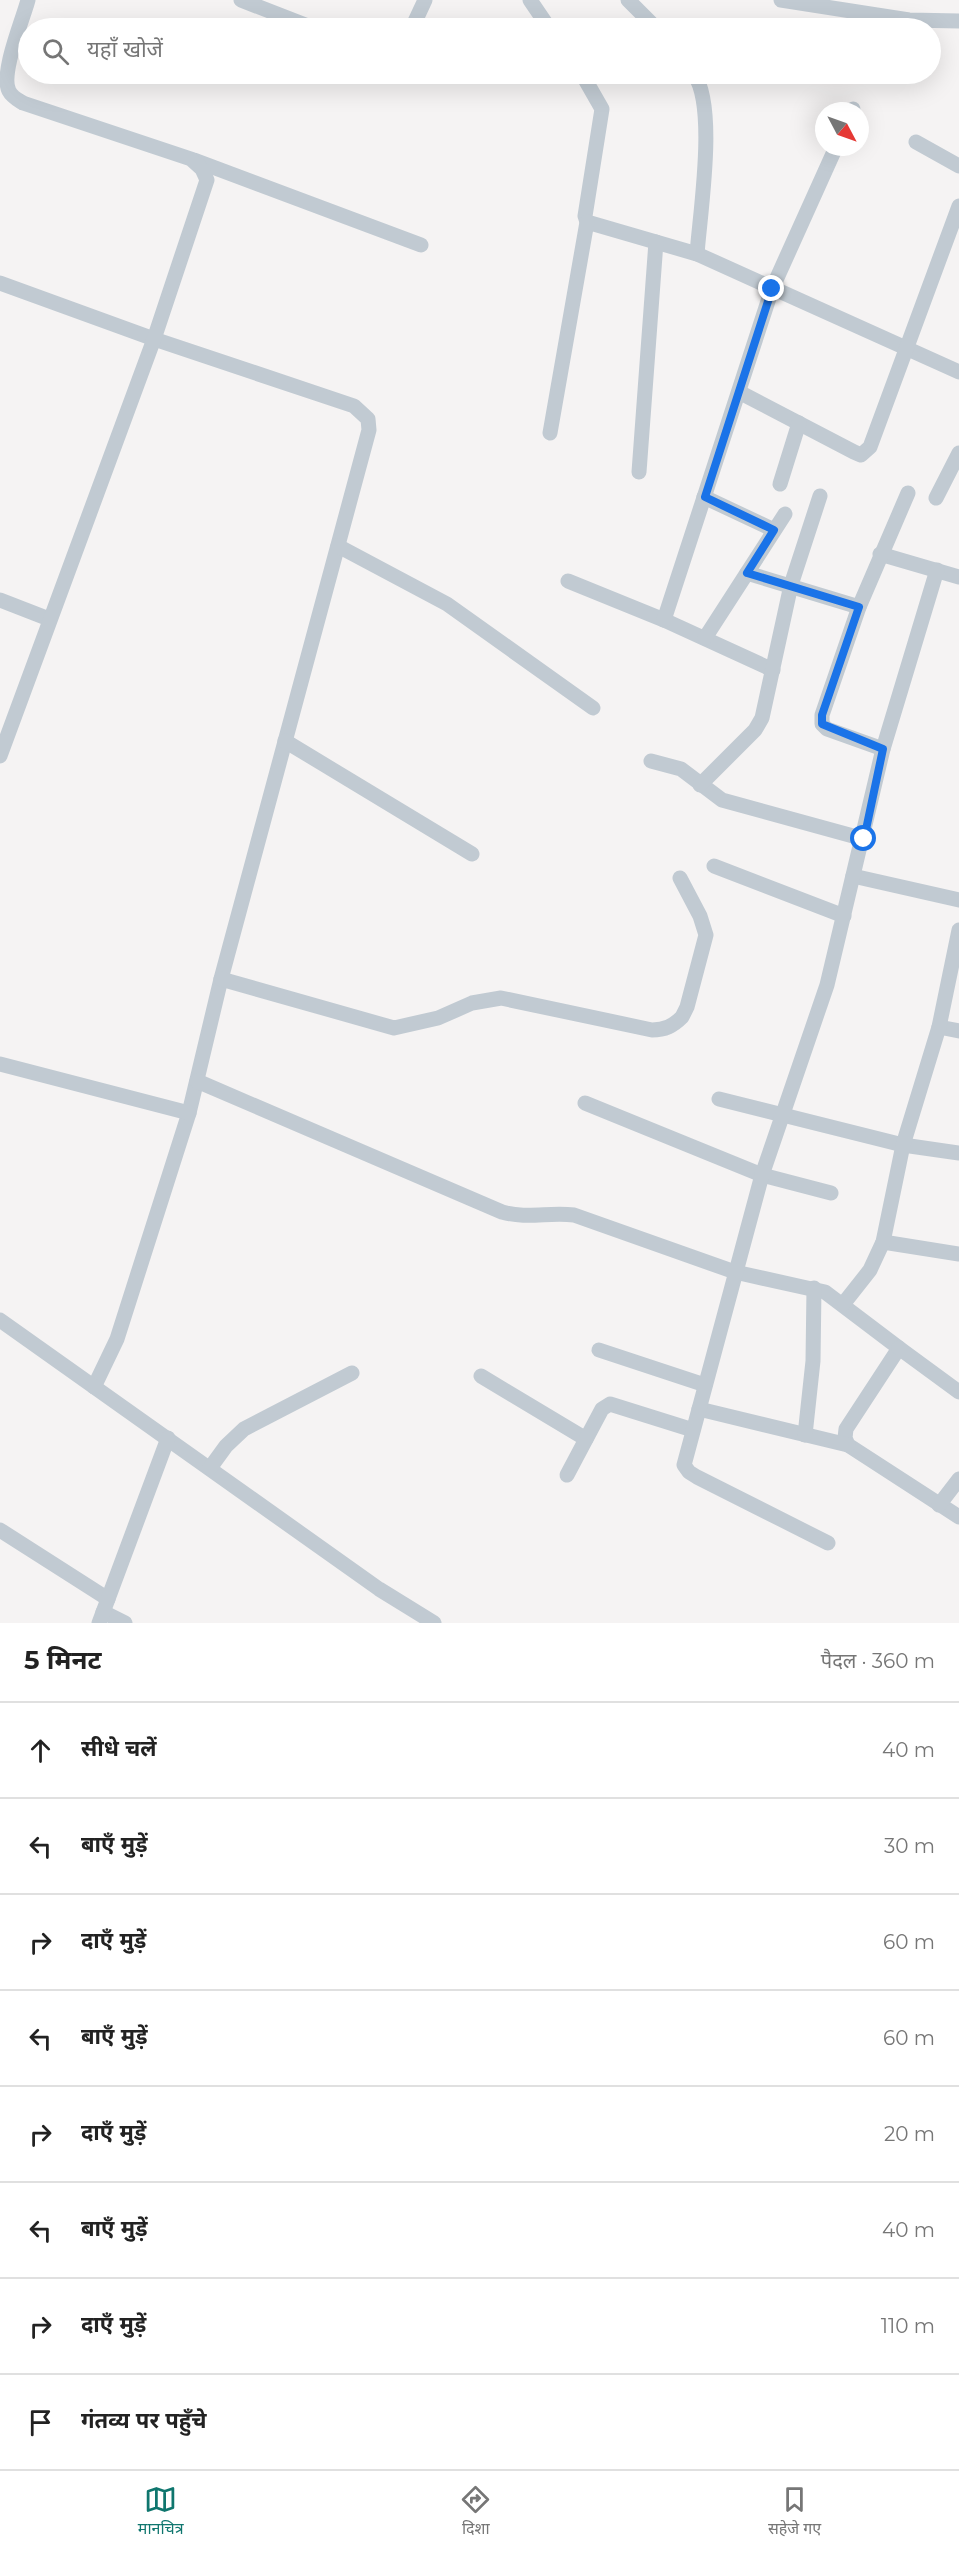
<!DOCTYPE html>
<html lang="hi">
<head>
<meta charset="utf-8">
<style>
	body { margin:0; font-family:Montserrat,"Noto Sans Devanagari",sans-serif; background:#f6f6f6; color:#222 }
	.compass { position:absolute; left:815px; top:102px; width:54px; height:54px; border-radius:50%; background:#fff; box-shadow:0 6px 24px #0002; rotate:131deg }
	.stop { position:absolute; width:18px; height:18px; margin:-14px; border:4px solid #1a73e8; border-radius:50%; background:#fff }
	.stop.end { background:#1a73e8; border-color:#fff; box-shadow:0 2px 6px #0008 }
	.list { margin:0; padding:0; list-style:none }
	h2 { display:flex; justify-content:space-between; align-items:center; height:78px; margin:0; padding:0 24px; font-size:26px }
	h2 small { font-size:20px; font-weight:400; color:#767676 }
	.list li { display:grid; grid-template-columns:39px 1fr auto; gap:18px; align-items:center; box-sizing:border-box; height:96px; padding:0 24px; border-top:2px solid #e0e0e0 }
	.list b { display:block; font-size:22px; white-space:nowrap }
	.list em { font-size:20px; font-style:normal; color:#767676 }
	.icon { flex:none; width:33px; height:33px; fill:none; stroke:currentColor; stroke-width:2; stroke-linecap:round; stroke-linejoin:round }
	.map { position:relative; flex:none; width:959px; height:1623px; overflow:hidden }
	.search { position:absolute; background:#fff; box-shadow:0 6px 24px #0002; left:18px; right:18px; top:18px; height:66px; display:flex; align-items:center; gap:15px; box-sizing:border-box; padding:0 21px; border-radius:33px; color:#767676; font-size:22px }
	.sheet { height:846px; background:#fff }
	nav { display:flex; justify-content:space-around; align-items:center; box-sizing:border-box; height:84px; border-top:2px solid #e0e0e0; background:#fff; font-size:16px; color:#767676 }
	nav a { display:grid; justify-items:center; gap:3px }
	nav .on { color:#0f766e }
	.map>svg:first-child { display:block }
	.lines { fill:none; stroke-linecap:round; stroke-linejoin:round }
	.minor { stroke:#c1cad2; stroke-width:15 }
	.route { stroke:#1a73e8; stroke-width:8 }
</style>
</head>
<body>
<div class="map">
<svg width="959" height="1623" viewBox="0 0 959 1623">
	<rect width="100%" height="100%" fill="#f5f3f3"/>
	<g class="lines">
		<!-- minor -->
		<g class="minor">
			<polyline points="241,0 313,28"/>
			<polyline points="530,0 549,28"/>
			<polyline points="628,0 656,28"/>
			<polyline points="781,0 909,20 959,21"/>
			<polyline points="412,28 425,0"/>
			<polyline points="582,74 602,109 585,216 587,222 697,254 959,372"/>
			<path d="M694,74C717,107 700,212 697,254"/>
			<polyline points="852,111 853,109"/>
			<polyline points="916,142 959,166"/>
			<polyline points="194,160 421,245"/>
			<polyline points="0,283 154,339 354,406 368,419 369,430 221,979 189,1113 117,1339 94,1387"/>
			<polyline points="739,392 854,452 861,455 870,447 959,206"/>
			<polyline points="550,433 587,222"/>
			<polyline points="639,472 656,242"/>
			<polyline points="780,484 799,423"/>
			<polyline points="704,497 774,530"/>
			<polyline points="936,498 959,453"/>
			<polyline points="338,546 447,604 593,708"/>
			<polyline points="880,554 959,577"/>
			<polyline points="747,573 859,607"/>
			<polyline points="568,581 664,620 773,670"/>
			<polyline points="0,600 49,619"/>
			<polyline points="664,620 772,289 836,147"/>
			<polyline points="705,638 785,514"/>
			<polyline points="285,741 472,854"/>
			<polyline points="883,749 827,729 822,724 822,715 859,607 908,493"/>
			<path d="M0,756L154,339L207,180L202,169L191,159L23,103C18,100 12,97 9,91C0,74 23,19 28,0"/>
			<polyline points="651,761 681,769 722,800 864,839"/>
			<polyline points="700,785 755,730 762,718 791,585 820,496"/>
			<polyline points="714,866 844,916"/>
			<polyline points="853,876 959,900"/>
			<path d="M221,979L394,1028L438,1018L472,1003L501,998L652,1030C665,1030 673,1026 682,1017L687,1007L706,935L700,916L680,878"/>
			<polyline points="939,1027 959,1031"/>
			<polyline points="0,1064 189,1113"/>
			<path d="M197,1081L502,1212C527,1219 549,1212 574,1215L735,1272L825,1292L899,1348L846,1429L845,1438L848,1445L959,1517"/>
			<polyline points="719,1099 903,1145 959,1153"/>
			<polyline points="585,1103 762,1175 831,1193"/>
			<polyline points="883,1242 959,1254"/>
			<polyline points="844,1303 870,1270 883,1242 903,1145 939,1027 959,930"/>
			<polyline points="0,1320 379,1589 434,1623"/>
			<polyline points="899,1348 959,1392"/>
			<polyline points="599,1350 705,1385"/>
			<polyline points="481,1376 586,1439"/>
			<polyline points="699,1409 848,1445"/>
			<polyline points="805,1435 813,1361 814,1288"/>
			<polyline points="210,1468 226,1446 244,1429 352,1373"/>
			<polyline points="567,1475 602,1409 610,1404 693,1430"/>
			<polyline points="939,1505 959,1479"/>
			<polyline points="0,1530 108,1599"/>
			<polyline points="828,1543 697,1477 689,1472 684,1465 762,1175 827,985 883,749 937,570"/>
			<polyline points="103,1612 125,1623"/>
			<polyline points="99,1623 168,1438"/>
		</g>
	</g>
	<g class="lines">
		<!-- route -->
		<polyline class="route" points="772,289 705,497 774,530 747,573 859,607 822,715 822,724 883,749 864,839"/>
	</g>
</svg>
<svg class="compass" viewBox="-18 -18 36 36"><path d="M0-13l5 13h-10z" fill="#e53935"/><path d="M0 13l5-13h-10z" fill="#767676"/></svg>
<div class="stop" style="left:864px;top:839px"></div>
<div class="stop end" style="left:772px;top:289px"></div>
<div class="search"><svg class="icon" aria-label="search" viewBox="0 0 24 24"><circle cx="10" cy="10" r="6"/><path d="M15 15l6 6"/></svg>यहाँ खोजें</div>
</div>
<section class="sheet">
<h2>5 मिनट<small>पैदल · 360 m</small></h2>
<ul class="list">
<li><svg class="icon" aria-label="ahead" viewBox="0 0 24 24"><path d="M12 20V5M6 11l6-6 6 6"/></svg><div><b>सीधे चलें</b></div><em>40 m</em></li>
<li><svg class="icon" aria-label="left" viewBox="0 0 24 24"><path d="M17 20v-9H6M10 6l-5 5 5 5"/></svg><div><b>बाएँ मुड़ें</b></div><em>30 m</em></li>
<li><svg class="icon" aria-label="right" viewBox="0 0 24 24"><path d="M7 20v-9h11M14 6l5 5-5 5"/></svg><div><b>दाएँ मुड़ें</b></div><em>60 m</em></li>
<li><svg class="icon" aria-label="left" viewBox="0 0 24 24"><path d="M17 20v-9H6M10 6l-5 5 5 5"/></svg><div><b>बाएँ मुड़ें</b></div><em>60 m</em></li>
<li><svg class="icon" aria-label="right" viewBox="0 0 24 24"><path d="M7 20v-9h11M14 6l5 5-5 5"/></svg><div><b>दाएँ मुड़ें</b></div><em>20 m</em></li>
<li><svg class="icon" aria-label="left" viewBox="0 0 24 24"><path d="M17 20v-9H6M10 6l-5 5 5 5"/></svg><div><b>बाएँ मुड़ें</b></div><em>40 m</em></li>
<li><svg class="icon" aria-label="right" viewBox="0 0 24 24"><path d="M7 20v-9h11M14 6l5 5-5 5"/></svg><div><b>दाएँ मुड़ें</b></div><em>110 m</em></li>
<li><svg class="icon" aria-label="arrive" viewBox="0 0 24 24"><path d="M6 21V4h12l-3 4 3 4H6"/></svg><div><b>गंतव्य पर पहुँचे</b></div></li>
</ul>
</section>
<nav>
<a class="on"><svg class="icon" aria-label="map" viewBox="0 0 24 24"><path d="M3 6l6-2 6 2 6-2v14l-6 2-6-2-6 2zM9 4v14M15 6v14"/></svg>मानचित्र</a>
<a><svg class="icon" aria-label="directions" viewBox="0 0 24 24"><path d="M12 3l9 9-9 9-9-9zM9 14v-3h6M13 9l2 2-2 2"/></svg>दिशा</a>
<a><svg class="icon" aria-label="saved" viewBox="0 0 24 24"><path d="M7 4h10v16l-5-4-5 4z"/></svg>सहेजे गए</a>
</nav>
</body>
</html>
